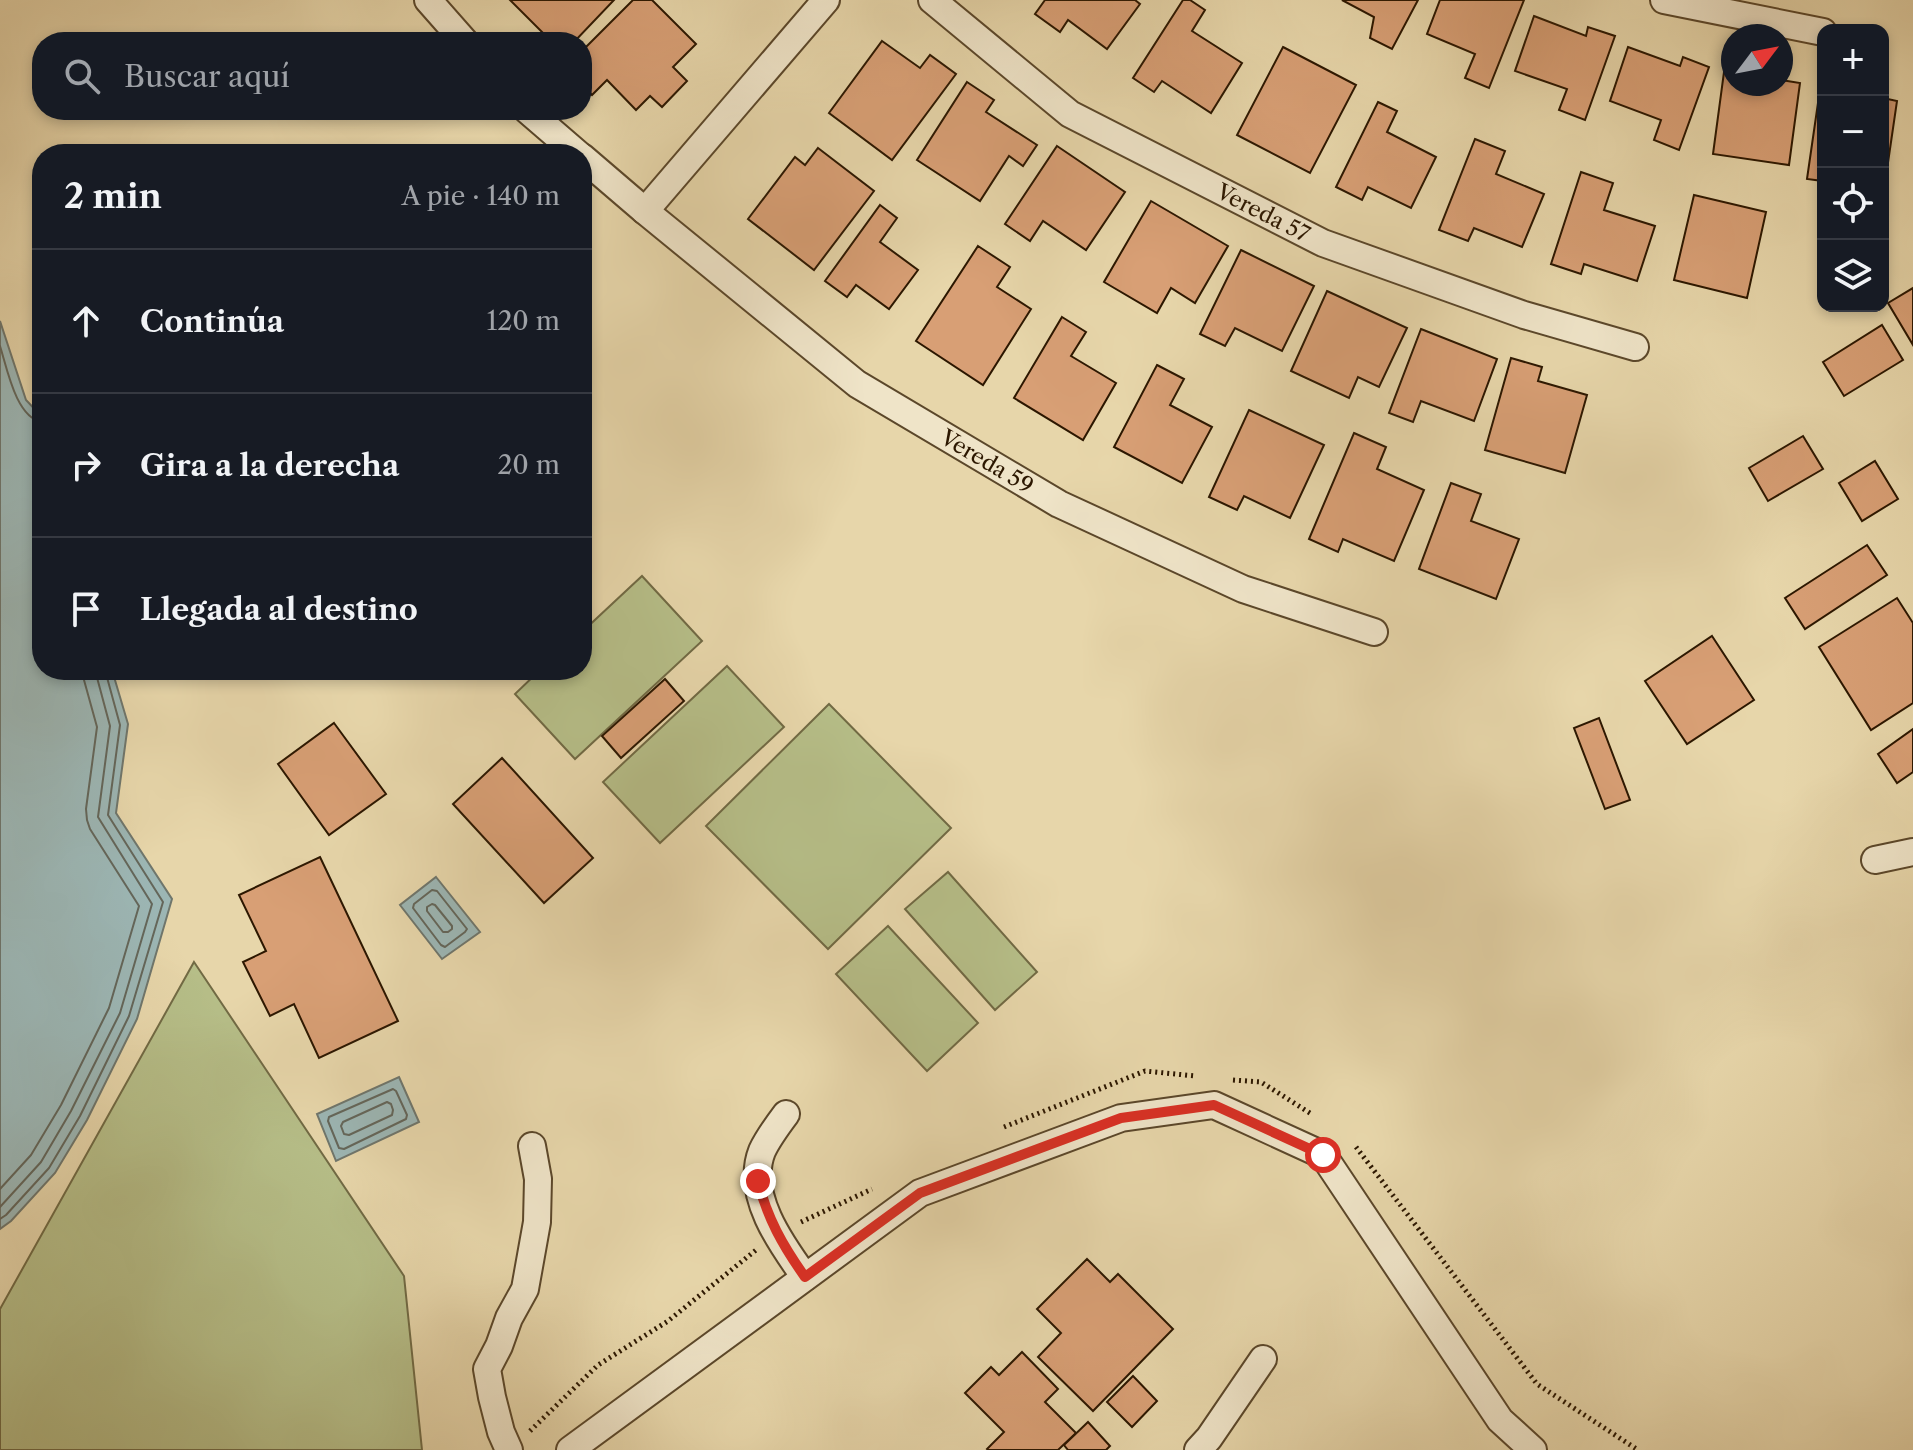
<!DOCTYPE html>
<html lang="es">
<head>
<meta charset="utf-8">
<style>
	body { margin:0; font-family:"Libre Caslon Text",serif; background:#242831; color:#f1f3f6 }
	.controls { position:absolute; right:24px; top:24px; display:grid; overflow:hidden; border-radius:16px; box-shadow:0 4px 12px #0003 }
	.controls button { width:72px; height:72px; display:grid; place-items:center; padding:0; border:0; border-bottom:2px solid #363941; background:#171b24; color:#f1f3f6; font:40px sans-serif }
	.compass { position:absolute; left:1721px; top:24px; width:72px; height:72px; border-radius:50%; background:#171b24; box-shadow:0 4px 12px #0003; rotate:58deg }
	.stop { position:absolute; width:24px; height:24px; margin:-18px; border:6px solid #d93025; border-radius:50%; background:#fff }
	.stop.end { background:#d93025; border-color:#fff; box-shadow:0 2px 8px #0008 }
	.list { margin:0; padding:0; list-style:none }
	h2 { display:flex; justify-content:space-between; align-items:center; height:104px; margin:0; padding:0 32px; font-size:34px }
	h2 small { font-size:26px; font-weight:400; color:#9ea1a6 }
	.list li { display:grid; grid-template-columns:52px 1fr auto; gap:24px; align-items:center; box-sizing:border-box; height:144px; padding:0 32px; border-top:2px solid #363941 }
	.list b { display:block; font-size:30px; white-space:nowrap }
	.list em { font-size:26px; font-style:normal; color:#9ea1a6 }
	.icon { flex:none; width:44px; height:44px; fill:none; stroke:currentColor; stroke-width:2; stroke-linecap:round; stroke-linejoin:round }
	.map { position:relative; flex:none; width:1913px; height:1450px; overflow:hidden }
	.search { position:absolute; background:#171b24; box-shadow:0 4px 12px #0003; left:32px; top:32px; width:560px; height:88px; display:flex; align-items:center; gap:20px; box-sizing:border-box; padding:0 28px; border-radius:32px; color:#9ea1a6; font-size:30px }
	.panel { position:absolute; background:#171b24; box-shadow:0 4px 12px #0003; left:32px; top:144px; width:560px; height:536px; border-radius:32px }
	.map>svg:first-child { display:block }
	.green { fill:#b6be88; stroke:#716a44; stroke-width:2 }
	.water { fill:#9cb6b4; stroke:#6f766c; stroke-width:2 }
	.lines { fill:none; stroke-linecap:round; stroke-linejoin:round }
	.shore { stroke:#64665a; stroke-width:2 }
	.building { fill:#d89f75; stroke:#2c1700; stroke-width:2 }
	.street-casing { stroke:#5b472a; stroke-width:30 }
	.path { stroke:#2c1700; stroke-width:5; stroke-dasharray:2 4; stroke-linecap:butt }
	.street { stroke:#efe4c8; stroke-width:26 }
	.route { stroke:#d93025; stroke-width:10 }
	.labels { text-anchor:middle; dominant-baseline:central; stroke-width:6; stroke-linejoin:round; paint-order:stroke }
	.street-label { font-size:22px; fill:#2c1700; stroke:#efe4c8 }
</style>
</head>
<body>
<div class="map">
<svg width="1913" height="1450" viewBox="0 0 1913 1450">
	<rect width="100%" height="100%" fill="#e7d6aa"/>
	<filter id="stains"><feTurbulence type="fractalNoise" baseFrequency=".0025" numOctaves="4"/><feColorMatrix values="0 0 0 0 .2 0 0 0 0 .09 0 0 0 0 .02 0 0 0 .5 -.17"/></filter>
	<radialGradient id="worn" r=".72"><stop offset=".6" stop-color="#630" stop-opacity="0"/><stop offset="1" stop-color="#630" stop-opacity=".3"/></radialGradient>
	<!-- green -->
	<g class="green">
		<polygon points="642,576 702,641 575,759 515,694 540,670 582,670 582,632"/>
		<polygon points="727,666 784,727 660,843 603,782"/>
		<polygon points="829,704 951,828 828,949 706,826"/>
		<polygon points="948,872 1037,972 995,1010 905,909"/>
		<polygon points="888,926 978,1023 927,1071 836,974"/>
		<polygon points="194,962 404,1276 422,1450 0,1450 0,1309"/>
	</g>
	<!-- water -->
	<g class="water">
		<polygon points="0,321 26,400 42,417 42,670 112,670 128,724 116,813 172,899 137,1019 87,1120 55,1173 11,1221 0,1229"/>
		<polygon points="436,877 480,932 442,959 400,905"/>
		<polygon points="399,1077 419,1122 336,1161 317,1114"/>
	</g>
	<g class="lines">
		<!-- shore -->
		<g class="shore">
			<path d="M0,346C7,368 16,418 42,422"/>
			<polygon points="432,890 437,891 467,929 465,932 445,947 441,945 413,908 414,904"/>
			<polygon points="432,904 435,905 452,926 452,929 448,932 443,932 427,911 427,907"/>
			<polygon points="393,1089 396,1091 407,1115 406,1119 344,1149 339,1148 328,1121 329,1117"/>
			<polygon points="387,1102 391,1104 393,1110 392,1115 349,1135 344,1134 341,1126 343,1122"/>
			<polyline points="0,1189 31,1155 61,1105 109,1008 139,906 90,829 87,820 86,809 97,727 84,680 83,670"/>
			<polyline points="0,1207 41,1162 71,1111 120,1013 152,904 98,817 110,726 95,670"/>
			<polyline points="0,1219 6,1215 49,1168 80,1116 129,1016 163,902 108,815 120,725 105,670"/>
		</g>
	</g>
	<!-- building -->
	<g class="building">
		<polygon points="510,0 614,0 574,42 552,42"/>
		<polygon points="633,0 652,0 696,44 673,67 687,81 662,107 650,96 636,110 607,80 592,95 582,85 582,51"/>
		<polygon points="1045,0 1135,0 1140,4 1107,49 1068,20 1060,32 1035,14"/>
		<polygon points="1183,0 1190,0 1205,10 1192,31 1242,63 1211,113 1162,81 1154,92 1133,78"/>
		<polygon points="1342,0 1418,0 1392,49 1370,38 1374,17"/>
		<polygon points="1440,0 1524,0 1489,88 1465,78 1475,54 1427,34"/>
		<polygon points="1534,16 1586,36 1588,27 1615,36 1585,120 1559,110 1567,89 1515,71"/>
		<polygon points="882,41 920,68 930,55 956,74 892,160 829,113"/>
		<polygon points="1283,47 1356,85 1310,173 1237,135"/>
		<polygon points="1628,47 1680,66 1683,57 1709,67 1679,150 1654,140 1661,120 1610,101"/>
		<polygon points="1724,72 1733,74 1733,84 1781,84 1781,80 1800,83 1789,165 1713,154"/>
		<polygon points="967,82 994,100 986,112 1037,145 1023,166 1009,156 980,201 917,160"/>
		<polygon points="1820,89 1823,90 1823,181 1807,179"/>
		<polygon points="1883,98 1897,101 1884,190 1883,190"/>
		<polygon points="1378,102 1397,111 1387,132 1436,157 1411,208 1368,187 1362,200 1336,187"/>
		<polygon points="1475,139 1505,151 1496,174 1544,194 1522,247 1474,228 1468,241 1439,230"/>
		<polygon points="1057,146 1125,192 1086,250 1043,221 1030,241 1005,224"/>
		<polygon points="818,148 874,191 814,270 748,219 795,157 805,165"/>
		<polygon points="1581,172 1613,183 1604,210 1655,226 1637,281 1584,264 1581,274 1551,264"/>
		<polygon points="1694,195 1766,212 1747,298 1674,280"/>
		<polygon points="1151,201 1228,246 1195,303 1171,288 1157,313 1104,282"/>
		<polygon points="880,205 897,218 880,242 918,270 889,309 856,285 847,297 825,281"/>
		<polygon points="978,246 1010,267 997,287 1031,309 983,385 916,341"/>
		<polygon points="1241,250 1314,286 1282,351 1235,328 1225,346 1200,334"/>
		<polygon points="1913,288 1913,345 1888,303"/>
		<polygon points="1327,291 1407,328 1379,387 1358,377 1349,398 1291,371"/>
		<polygon points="1062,317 1086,332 1071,356 1116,383 1083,440 1014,398"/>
		<polygon points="1882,325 1903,360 1844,396 1823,362"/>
		<polygon points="1421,329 1497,359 1474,421 1421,401 1413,422 1389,413"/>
		<polygon points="1511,358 1542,367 1538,381 1587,395 1565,473 1485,450"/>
		<polygon points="1157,365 1184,379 1170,405 1212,427 1182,483 1114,447"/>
		<polygon points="1249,410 1324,445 1290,518 1244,496 1237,510 1209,497"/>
		<polygon points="1354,433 1386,447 1377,469 1424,490 1394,561 1343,539 1338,552 1309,539"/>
		<polygon points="1803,436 1823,469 1768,501 1749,468"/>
		<polygon points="1875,461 1898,499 1862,521 1839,483"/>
		<polygon points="1451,483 1481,494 1471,521 1519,539 1496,599 1419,569"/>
		<polygon points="1867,545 1887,575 1805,629 1785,598"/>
		<polygon points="1897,598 1913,623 1913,703 1871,730 1819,647"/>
		<polygon points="1712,636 1754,700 1687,744 1645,681"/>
		<polygon points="665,679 684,701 621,758 602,736"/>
		<polygon points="1599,718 1630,800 1605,809 1574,728"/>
		<polygon points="334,723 386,794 329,835 278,764"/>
		<polygon points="1913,729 1913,772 1897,783 1878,754"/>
		<polygon points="502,758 593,858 544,903 453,804"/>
		<polygon points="320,857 398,1021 319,1058 294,1004 270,1016 243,962 266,951 239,895"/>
		<polygon points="1087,1259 1110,1282 1118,1274 1173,1329 1093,1411 1038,1357 1061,1333 1037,1309"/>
		<polygon points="1022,1352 1058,1389 1045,1402 1076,1433 1058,1450 988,1450 987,1449 1004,1432 965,1393 991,1367 999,1375"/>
		<polygon points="1133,1376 1157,1401 1132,1427 1107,1402"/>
		<polygon points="1088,1422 1110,1446 1106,1450 1068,1450 1064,1445"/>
	</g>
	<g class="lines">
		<!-- street casing -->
		<g class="street-casing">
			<g id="street">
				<polyline points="428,0 465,42"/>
				<path id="s1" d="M932,0L1070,114L1323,243L1524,315L1635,347"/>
				<polyline points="1664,0 1823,32"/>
				<polyline points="527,110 578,154"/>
				<path id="s2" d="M582,157L645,211L857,384L1059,504L1243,589L1374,632"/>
				<polyline points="645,211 826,0"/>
				<polyline points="1875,860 1913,852"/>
				<path d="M786,1114C777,1126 768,1138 762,1151C745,1194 781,1244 805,1277"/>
				<polyline points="509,1450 501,1432 492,1397 487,1369 499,1346 509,1318 525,1289 537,1222 538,1179 532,1146"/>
				<polyline points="570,1450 920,1193 1121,1118 1214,1105 1323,1155 1500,1420 1533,1450"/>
				<polyline points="1198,1450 1209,1438 1263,1359"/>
			</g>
		</g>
		<!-- path -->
		<g class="path">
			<polyline points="1233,1080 1261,1082 1313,1115"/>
			<polyline points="1004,1127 1145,1071 1195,1076"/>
			<polyline points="1356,1147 1537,1384 1638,1450"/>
			<polyline points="801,1222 872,1189"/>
			<polyline points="530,1431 598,1365 668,1321 756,1250"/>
		</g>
		<!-- street -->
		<use href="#street" class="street"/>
	</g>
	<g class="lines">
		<!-- route -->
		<path class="route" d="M758,1181C767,1218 783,1246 805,1277L920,1193L1121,1118L1214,1105L1323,1155"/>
	</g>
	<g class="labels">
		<!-- street labels -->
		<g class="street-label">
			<text stroke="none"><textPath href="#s1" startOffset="396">Vereda 57</textPath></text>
			<text stroke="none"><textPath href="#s2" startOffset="508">Vereda 59</textPath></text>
		</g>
	</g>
	<rect width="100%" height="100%" filter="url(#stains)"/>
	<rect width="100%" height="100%" fill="url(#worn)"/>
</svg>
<div class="controls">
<button>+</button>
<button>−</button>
<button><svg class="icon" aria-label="locate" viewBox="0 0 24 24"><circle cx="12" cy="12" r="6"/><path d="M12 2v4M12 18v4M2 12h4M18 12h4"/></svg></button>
<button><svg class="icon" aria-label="layers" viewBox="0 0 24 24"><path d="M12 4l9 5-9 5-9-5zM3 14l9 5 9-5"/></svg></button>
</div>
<svg class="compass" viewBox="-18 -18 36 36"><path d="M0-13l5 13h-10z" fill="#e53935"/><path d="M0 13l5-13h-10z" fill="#9ea1a6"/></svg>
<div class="stop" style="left:1323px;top:1155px"></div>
<div class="stop end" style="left:758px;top:1181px"></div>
<div class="search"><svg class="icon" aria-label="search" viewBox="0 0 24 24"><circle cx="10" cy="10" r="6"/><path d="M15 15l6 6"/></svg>Buscar aquí</div>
<section class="panel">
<h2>2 min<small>A pie · 140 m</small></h2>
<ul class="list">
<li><svg class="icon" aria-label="ahead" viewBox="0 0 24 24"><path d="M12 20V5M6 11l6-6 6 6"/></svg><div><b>Continúa</b></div><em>120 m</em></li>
<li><svg class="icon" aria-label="right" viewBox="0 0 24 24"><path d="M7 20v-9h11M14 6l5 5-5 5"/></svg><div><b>Gira a la derecha</b></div><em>20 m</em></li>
<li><svg class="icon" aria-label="arrive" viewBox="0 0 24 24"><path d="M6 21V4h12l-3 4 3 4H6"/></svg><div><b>Llegada al destino</b></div></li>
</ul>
</section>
</div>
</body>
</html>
